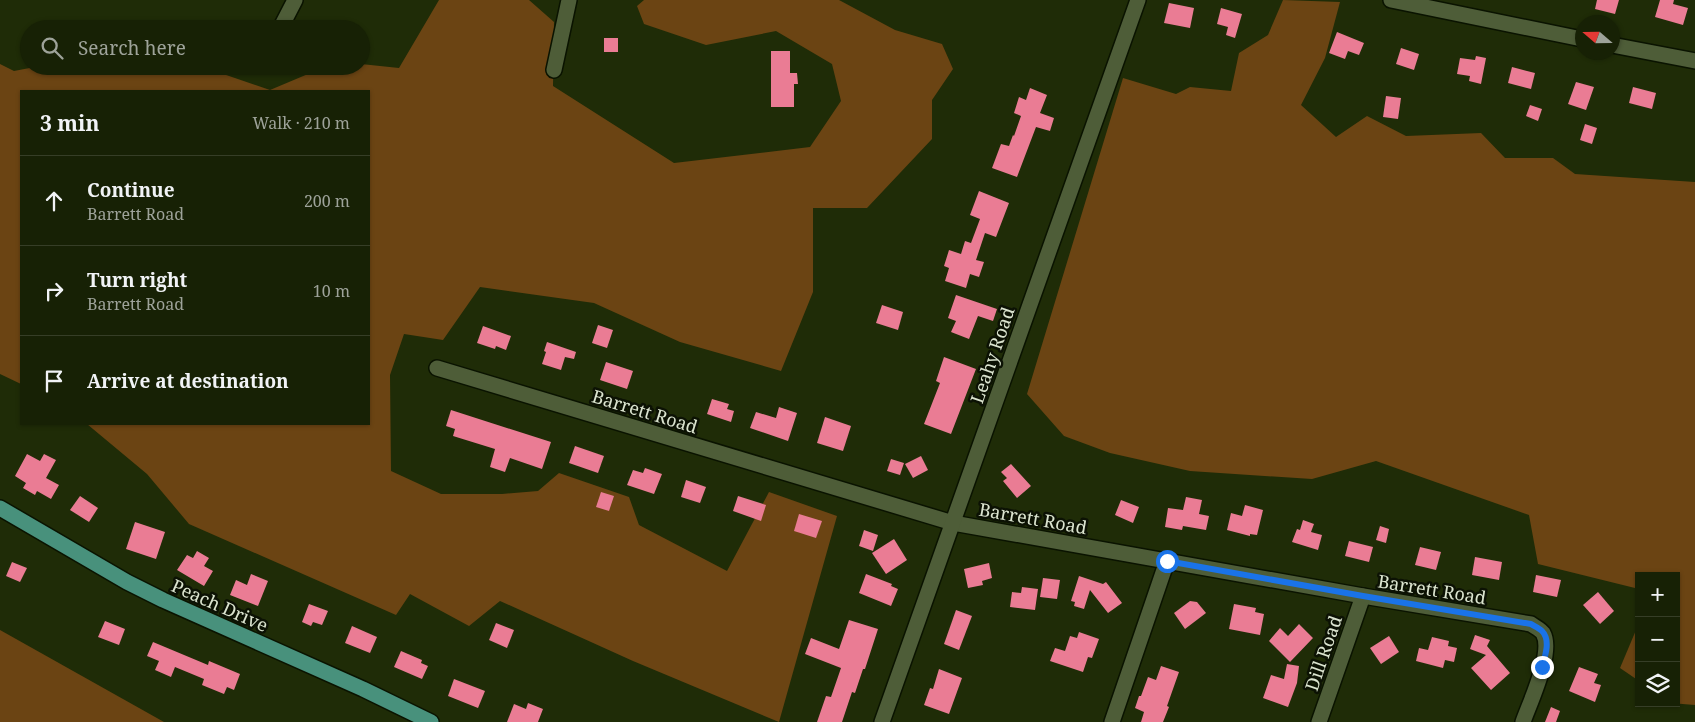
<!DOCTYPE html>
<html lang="en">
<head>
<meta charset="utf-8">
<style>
	body { margin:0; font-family:"Noto Serif",serif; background:#242e13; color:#f1f3f6 }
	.controls { position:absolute; right:15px; bottom:15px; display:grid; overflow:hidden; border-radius:0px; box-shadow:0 1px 4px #0004 }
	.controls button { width:45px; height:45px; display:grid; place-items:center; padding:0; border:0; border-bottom:1px solid #363e27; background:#172105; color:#f1f3f6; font:25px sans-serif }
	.compass { position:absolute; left:1575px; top:15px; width:45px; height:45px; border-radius:50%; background:#172105; box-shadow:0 1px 4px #0004; rotate:290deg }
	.stop { position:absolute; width:15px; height:15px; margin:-11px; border:4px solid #1a73e8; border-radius:50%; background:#fff }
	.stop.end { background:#1a73e8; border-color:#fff; box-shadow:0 1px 5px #0008 }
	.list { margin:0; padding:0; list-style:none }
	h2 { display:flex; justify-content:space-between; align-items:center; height:65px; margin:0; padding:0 20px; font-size:21px }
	h2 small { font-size:16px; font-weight:400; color:#9ea39a }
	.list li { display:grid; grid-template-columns:32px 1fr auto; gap:15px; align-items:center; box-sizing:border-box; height:90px; padding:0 20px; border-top:1px solid #363e27 }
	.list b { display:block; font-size:19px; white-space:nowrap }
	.list p { margin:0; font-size:16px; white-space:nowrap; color:#9ea39a }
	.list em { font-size:16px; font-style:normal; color:#9ea39a }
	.icon { flex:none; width:28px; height:28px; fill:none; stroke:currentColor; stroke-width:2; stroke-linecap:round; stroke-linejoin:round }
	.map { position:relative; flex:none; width:1695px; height:722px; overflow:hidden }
	.search { position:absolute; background:#172105; box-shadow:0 1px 4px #0004; left:20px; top:20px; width:350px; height:55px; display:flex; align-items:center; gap:12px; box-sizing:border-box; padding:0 18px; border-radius:28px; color:#9ea39a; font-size:19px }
	.panel { position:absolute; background:#172105; box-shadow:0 1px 4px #0004; left:20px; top:90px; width:350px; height:335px; border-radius:0px }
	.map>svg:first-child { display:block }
	.forest { fill:#6b4413 }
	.building { fill:#ea7c94 }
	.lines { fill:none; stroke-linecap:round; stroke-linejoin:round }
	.minor-casing { stroke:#0a1300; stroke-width:18 }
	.major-casing { stroke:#0a1300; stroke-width:18 }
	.minor { stroke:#4e5d38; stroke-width:15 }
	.major { stroke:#48917c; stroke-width:15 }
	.route { stroke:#1a73e8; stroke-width:6 }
	.labels { text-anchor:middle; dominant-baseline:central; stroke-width:5; stroke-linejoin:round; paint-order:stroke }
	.street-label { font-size:18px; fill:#dbe4cf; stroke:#0c1204 }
</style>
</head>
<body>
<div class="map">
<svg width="1695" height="722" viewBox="0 0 1695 722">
	<rect width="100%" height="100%" fill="#1f2c07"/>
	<!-- forest -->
	<g class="forest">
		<polygon points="439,0 529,0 554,22 553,86 674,163 810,147 841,101 832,64 776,31 706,45 644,24 637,6 644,0 839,0 895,30 942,44 953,69 932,100 932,139 867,208 813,208 813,292 781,371 680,342 594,303 480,287 443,340 404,334 390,375 391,471 441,494 502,494 538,491 559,473 629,497 639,525 727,571 769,492 837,516 779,722 633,661 500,601 469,626 410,594 396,615 189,524 147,474 87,424 369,424 369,91 21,91 21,384 0,374 0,64 14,71 40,66 200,66 270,90 327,66 361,66 361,64 399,68"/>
		<polygon points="1283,0 1340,2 1325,58 1301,105 1336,137 1367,116 1406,136 1481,133 1505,158 1553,158 1575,174 1695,182 1695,705 1670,703 1676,703 1676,576 1639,576 1639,589 1538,564 1529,515 1376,461 1312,479 1190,471 1110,453 1064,436 1027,394 1123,78 1176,94 1190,87 1231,91 1239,53 1268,35"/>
		<polygon points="1639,623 1639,681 1620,668"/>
		<polygon points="0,630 164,722 0,722"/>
	</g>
	<!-- building -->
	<g class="building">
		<polygon points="1597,0 1619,0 1615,14 1595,9"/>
		<polygon points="1660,0 1674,0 1673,4 1688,8 1683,25 1655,17"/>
		<polygon points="1169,3 1194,8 1190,28 1164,23"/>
		<polygon points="1221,8 1242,14 1235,38 1226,35 1228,27 1217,24"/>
		<polygon points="1337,32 1364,43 1359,55 1348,51 1345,59 1329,53"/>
		<rect x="604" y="38" width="14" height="14"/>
		<polygon points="1401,48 1419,54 1414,70 1396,64"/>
		<polygon points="771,51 790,51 790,73 797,73 798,84 794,84 794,107 771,107"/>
		<polygon points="1476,56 1486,58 1481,84 1469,81 1470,76 1457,74 1460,58 1475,60"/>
		<polygon points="1512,67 1535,73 1531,89 1508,83"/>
		<polygon points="1576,82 1594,87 1586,110 1568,104"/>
		<polygon points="1633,87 1656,93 1652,109 1629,103"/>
		<polygon points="1030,88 1047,95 1040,113 1054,118 1050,131 1036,127 1017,177 992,168 1001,144 1009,146 1013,135 1014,136 1021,116 1014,113 1019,97 1026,100"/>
		<polygon points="1386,96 1401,98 1398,119 1383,117"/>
		<polygon points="1530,105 1542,109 1538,121 1526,116"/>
		<polygon points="1585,124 1597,128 1592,144 1580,140"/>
		<polygon points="979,191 1009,203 996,237 985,233 976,260 984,262 979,277 970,274 966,288 945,281 949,268 944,266 949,250 961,254 965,241 971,243 980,219 970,215"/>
		<polygon points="956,295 997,309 993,321 978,316 969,339 951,332 956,321 948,318"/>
		<polygon points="882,305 903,312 898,330 876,323"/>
		<polygon points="598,325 613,330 607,348 592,343"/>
		<polygon points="483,326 511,336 506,350 496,346 495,349 477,343"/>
		<polygon points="547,342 576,352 574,359 565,357 561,370 542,364 546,352 544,351"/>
		<polygon points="944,357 976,369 951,434 924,424 940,383 936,381"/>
		<polygon points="606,362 633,371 627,389 600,380"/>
		<polygon points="712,399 729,404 727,409 734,411 731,422 707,414"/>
		<polygon points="779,407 797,413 788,441 750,428 756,412 776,418"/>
		<polygon points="451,410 551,442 542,469 510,458 505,472 490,467 495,449 453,436 455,429 446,426"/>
		<polygon points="825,417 851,426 843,451 817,443"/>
		<polygon points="575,446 604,456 598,473 569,463"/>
		<polygon points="27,454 40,461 44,454 56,460 46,478 59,485 51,499 37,491 35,495 23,488 26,483 15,476"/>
		<polygon points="921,456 928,470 913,478 905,464"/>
		<polygon points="891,459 904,463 900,475 887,471"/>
		<polygon points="1011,464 1031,486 1017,498 1003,481 1007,478 1001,472"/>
		<polygon points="645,468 662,474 654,494 627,485 633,470 643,473"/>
		<polygon points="686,480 706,487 700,503 681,497"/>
		<polygon points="601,492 614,496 609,511 596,507"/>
		<polygon points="80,496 98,508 89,522 70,510"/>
		<polygon points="738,496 766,505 761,521 733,511"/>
		<polygon points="1186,497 1202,500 1199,514 1209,516 1206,530 1183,526 1182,530 1165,527 1168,508 1183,510"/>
		<polygon points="1121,500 1139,507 1133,523 1115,515"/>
		<polygon points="1245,505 1263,510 1257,535 1250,534 1250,536 1227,530 1231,513 1242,516"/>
		<polygon points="799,514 822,521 816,538 794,531"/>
		<polygon points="1303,520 1314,524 1311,532 1322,535 1318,550 1292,542 1297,529 1300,530"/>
		<polygon points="135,522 165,532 156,559 126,549"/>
		<polygon points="1380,526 1389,529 1386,543 1376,540"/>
		<polygon points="864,530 878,535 873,551 859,546"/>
		<polygon points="894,539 907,560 886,574 872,553"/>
		<polygon points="1349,541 1373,547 1369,562 1345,556"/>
		<polygon points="1420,547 1441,552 1436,570 1415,565"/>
		<polygon points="197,551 209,558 204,566 213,571 204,586 177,570 187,555 193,558"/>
		<polygon points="1475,557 1502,562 1499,580 1472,575"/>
		<polygon points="12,562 27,568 20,582 6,576"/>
		<polygon points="989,563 992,578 982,581 983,585 968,588 964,569"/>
		<polygon points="251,574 268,581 258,606 230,595 236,580 247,585"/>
		<polygon points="866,574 892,584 891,586 898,589 891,606 859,593"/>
		<polygon points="1536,575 1561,580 1557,597 1533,592"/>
		<polygon points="1079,576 1103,584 1106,582 1122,603 1108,613 1090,590 1084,609 1074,606 1075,602 1071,601"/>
		<polygon points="1043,578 1060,580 1057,599 1040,597"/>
		<polygon points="1022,587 1038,589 1035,610 1010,607 1012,592 1021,593"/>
		<polygon points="1598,592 1614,611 1600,624 1583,605"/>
		<polygon points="1190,601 1197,602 1206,613 1185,629 1174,613"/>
		<polygon points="309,604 328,611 322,625 313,622 311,626 302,622"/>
		<polygon points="1234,604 1256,608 1255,612 1264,614 1260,635 1229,629"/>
		<polygon points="956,610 972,616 959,650 944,644"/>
		<polygon points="849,620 878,629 865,669 863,669 855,693 852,692 842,722 817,722 826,696 831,697 841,668 805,654 811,638 839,649"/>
		<polygon points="105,621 125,629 119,645 98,637"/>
		<polygon points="496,623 514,630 507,648 489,640"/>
		<polygon points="1299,624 1313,638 1290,662 1269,641 1280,628 1288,636"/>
		<polygon points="352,626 377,637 370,653 345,643"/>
		<polygon points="1079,632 1099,639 1092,658 1088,657 1083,672 1050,661 1055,648 1065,651 1070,636 1077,638"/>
		<polygon points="1475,635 1490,640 1487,646 1510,673 1491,690 1471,668 1486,655 1470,649"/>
		<polygon points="1389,636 1399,652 1381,664 1370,648"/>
		<polygon points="1432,637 1449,641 1448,646 1457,648 1454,662 1445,660 1443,668 1416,661 1419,648 1428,650"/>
		<polygon points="153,642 208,665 209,661 240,674 234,690 227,687 224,694 202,685 204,679 175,667 171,677 155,670 159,661 147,656"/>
		<polygon points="401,651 422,660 421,663 428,666 422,679 394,667"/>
		<polygon points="1287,664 1299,666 1297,683 1288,707 1263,698 1271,675 1284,679"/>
		<polygon points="1161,666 1179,672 1167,706 1169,707 1163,722 1141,722 1144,712 1135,708 1139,696 1141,696 1148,677 1156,680"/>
		<polygon points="1579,667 1598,674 1594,683 1601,685 1595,702 1569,691"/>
		<polygon points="939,669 962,678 949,714 924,705 930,688 933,689"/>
		<polygon points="454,679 485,691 478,708 448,696"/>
		<polygon points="528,703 543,709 538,722 507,722 514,704 526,709"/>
		<polygon points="1551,707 1560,711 1556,722 1545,722"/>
	</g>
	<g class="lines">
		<!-- minor casing -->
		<g class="minor-casing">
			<g id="minor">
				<polyline points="1391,0 1582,39"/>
				<polyline points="280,29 295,0"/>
				<polyline points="1612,45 1695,61"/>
				<polyline points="554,70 569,0"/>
				<path d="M437,368L953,523L1363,596L1531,624C1535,627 1540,629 1543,633C1554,652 1530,702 1523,722"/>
				<polyline points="882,722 1138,0"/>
				<polyline points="1112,722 1167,561"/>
				<polyline points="1319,722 1363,596"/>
			</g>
		</g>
		<!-- major casing -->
		<g class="major-casing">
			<polyline id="major" points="0,508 127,582 163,600 363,689 431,722"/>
		</g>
		<!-- minor -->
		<use href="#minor" class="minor"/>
		<!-- major -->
		<use href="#major" class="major"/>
	</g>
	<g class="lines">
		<!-- route -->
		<path class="route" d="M1167,561L1363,596L1531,624C1534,626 1539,628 1542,631C1551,640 1545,657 1542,667"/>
	</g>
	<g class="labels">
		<!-- street labels -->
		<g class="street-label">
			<text transform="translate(992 355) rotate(-71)">Leahy Road</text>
			<text transform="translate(645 411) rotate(17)">Barrett Road</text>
			<text transform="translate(1033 518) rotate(10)">Barrett Road</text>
			<text transform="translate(1432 589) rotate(9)">Barrett Road</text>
			<text transform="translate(220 605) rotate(24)">Peach Drive</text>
			<text transform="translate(1323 653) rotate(-71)">Dill Road</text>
		</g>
	</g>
</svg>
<div class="controls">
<button>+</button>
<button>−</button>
<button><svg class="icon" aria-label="layers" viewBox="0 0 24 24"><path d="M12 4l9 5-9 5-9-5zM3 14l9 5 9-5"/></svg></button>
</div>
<svg class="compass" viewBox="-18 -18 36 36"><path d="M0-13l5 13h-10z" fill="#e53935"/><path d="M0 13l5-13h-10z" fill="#9ea39a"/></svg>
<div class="stop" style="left:1167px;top:561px"></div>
<div class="stop end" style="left:1542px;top:667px"></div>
<div class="search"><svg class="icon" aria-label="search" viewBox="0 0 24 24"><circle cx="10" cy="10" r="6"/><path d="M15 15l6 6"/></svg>Search here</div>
<section class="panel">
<h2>3 min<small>Walk · 210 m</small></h2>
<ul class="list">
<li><svg class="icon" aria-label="ahead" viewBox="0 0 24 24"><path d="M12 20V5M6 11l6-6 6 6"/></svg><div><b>Continue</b><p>Barrett Road</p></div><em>200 m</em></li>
<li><svg class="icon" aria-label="right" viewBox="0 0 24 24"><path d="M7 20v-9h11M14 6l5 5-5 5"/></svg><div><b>Turn right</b><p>Barrett Road</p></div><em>10 m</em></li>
<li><svg class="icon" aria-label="arrive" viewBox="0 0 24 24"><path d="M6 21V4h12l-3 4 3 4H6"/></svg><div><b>Arrive at destination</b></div></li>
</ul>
</section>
</div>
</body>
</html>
